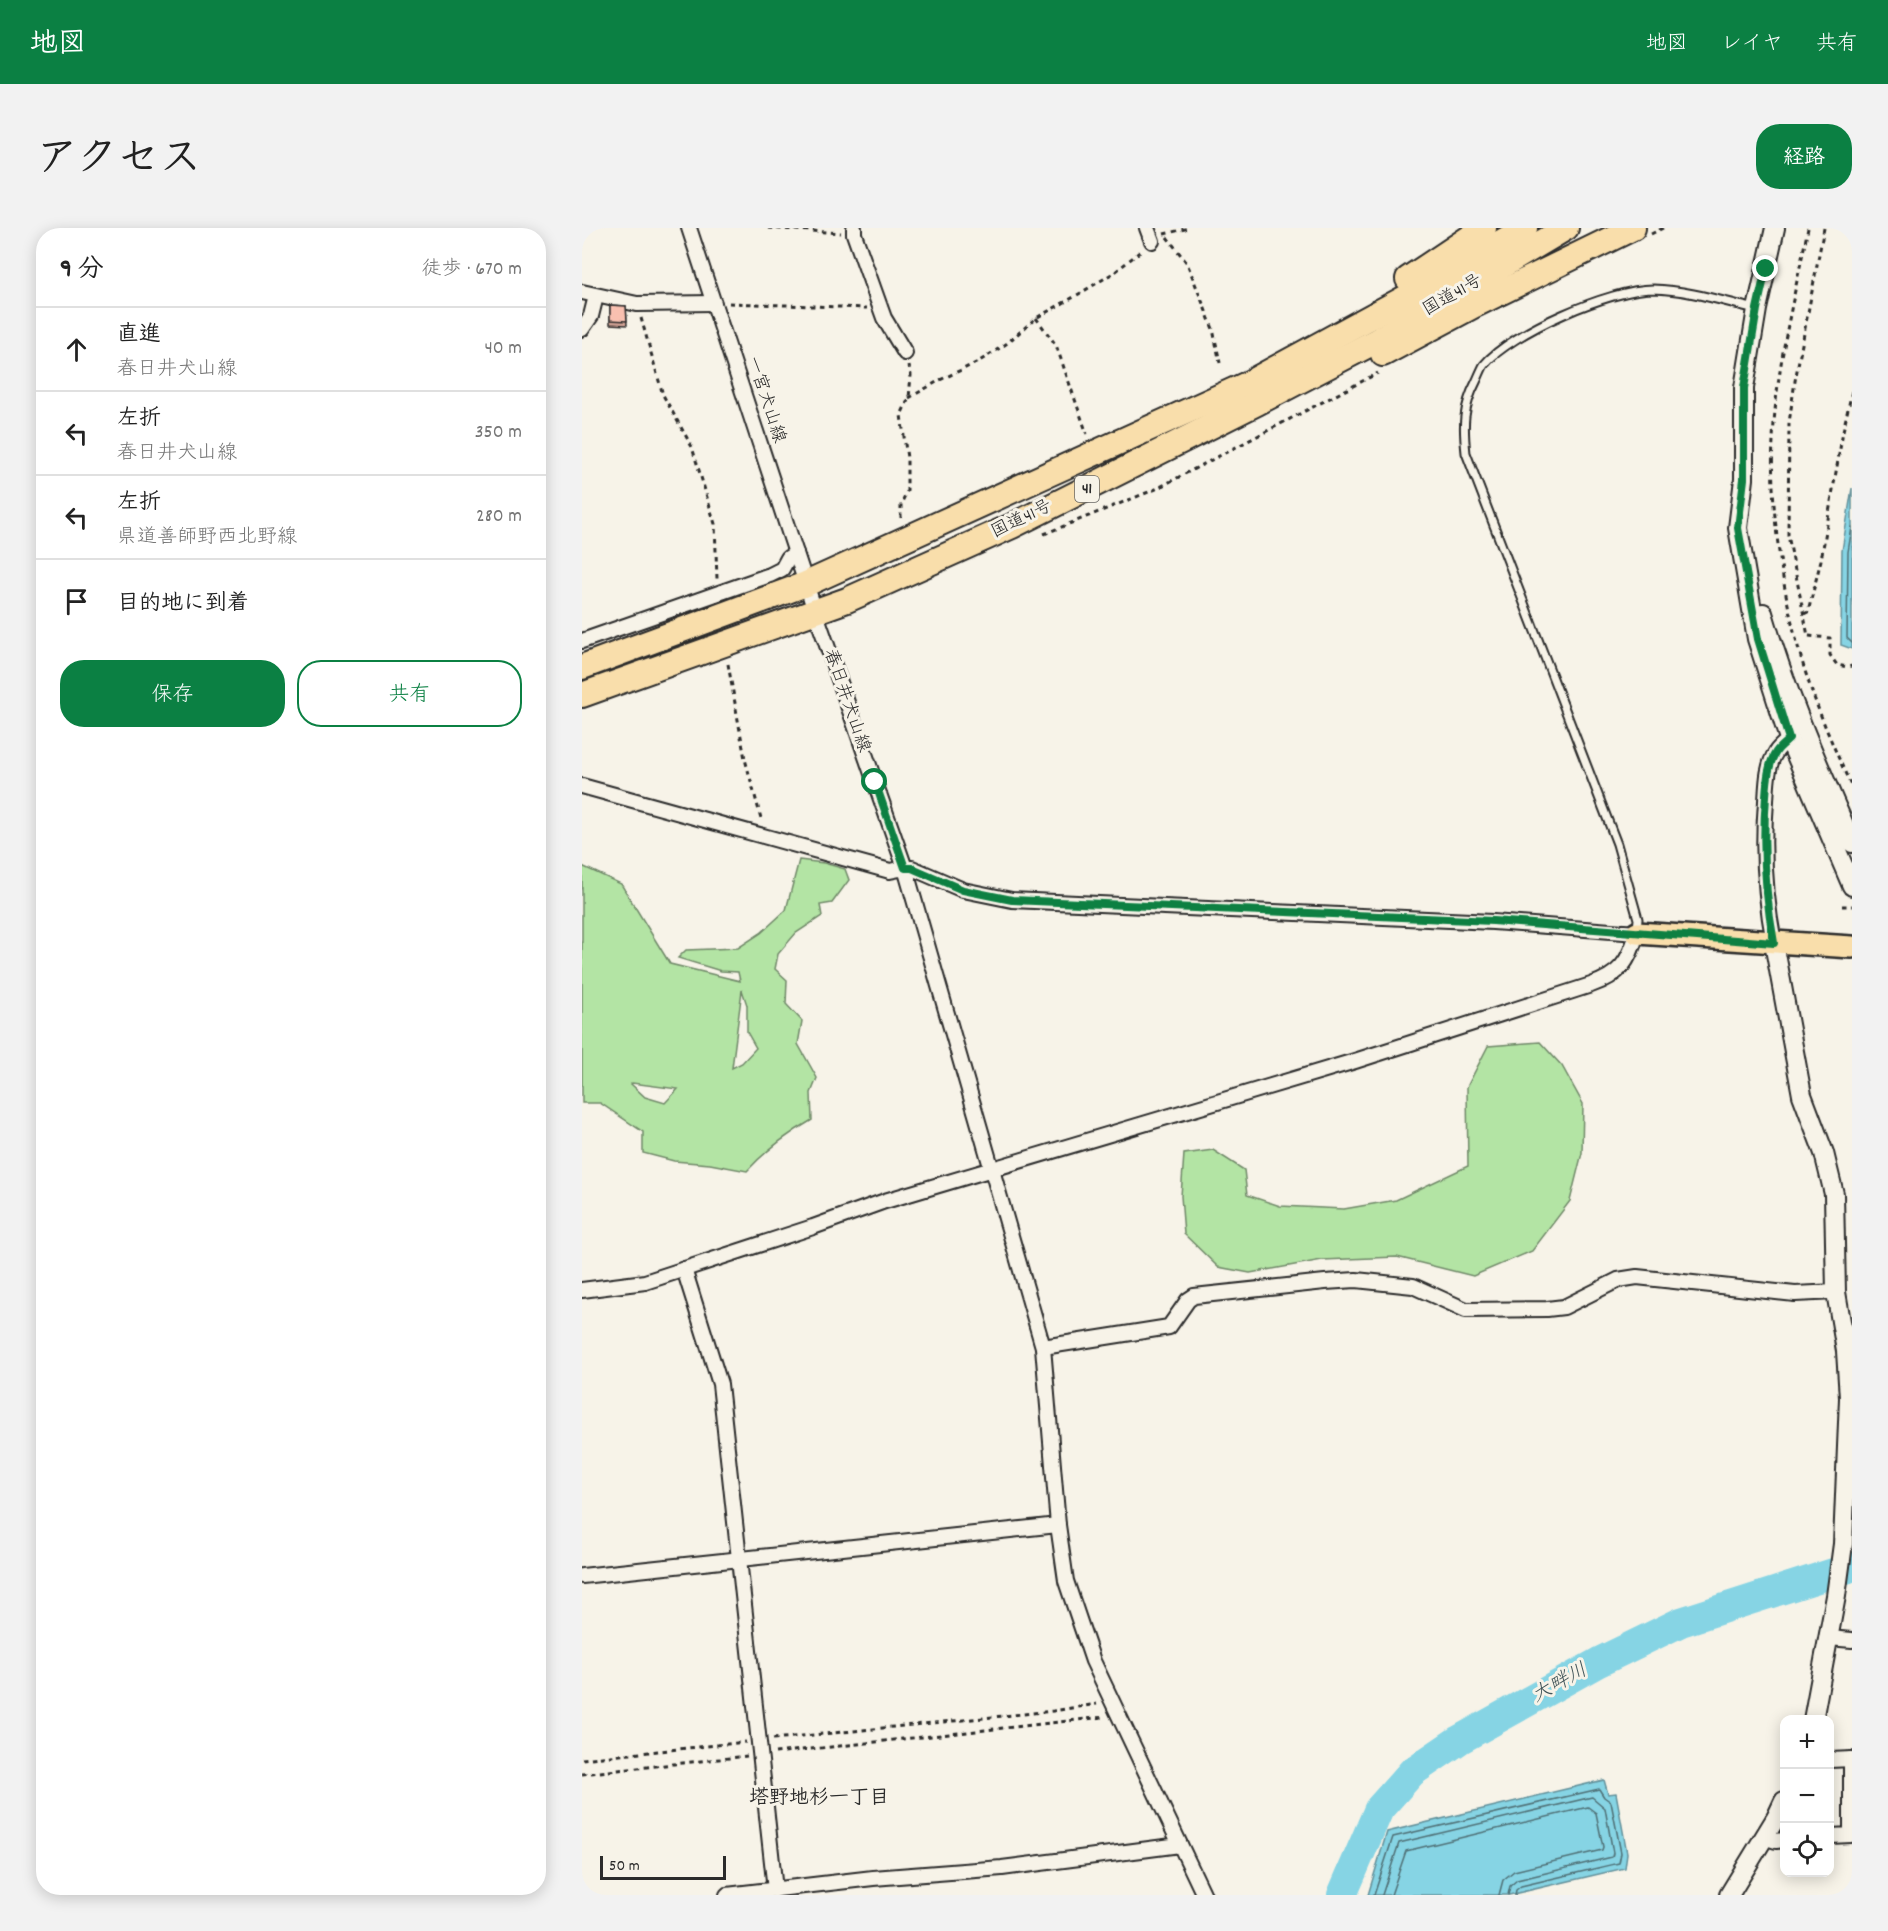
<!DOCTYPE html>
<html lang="ja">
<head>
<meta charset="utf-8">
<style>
	body { margin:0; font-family:Dekko,"Klee One",sans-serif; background:#f2f2f2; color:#222 }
	.controls { position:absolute; right:18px; bottom:18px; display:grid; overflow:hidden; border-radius:12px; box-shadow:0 3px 15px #0003 }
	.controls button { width:54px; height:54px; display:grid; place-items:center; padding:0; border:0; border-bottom:2px solid #e0e0e0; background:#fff; color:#222; font:30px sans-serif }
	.scale { position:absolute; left:18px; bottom:15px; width:126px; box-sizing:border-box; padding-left:6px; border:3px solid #2b2b2b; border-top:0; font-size:16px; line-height:21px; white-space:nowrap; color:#2b2b2b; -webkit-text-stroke:4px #f7f3e8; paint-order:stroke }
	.stop { position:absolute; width:18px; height:18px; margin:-14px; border:4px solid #0b8043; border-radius:50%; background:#fff }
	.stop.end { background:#0b8043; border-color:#fff; box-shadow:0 2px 6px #0008 }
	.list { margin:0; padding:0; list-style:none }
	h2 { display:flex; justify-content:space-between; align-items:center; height:78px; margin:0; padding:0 24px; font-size:26px }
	h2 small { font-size:20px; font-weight:400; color:#767676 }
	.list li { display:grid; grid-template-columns:39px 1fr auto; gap:18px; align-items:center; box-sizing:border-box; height:84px; padding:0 24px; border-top:2px solid #e0e0e0 }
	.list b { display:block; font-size:22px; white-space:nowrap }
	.list p { margin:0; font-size:20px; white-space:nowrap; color:#767676 }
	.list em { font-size:20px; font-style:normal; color:#767676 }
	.actions { display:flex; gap:12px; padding:18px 24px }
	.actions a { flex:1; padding:14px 0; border:2px solid #0b8043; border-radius:24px; text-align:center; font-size:21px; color:#0b8043 }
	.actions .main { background:#0b8043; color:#fff }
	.icon { flex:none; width:33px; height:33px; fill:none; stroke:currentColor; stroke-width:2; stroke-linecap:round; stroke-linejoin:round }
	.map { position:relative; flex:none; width:1270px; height:1667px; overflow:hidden; border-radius:24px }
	header { display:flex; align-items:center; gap:36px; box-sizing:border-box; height:84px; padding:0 30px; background:#0b8043; color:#fff }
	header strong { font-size:28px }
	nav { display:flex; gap:33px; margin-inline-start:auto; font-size:21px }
	.intro { display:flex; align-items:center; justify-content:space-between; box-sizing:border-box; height:144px; padding:0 36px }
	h1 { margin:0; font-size:42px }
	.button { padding:15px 27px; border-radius:24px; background:#0b8043; color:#fff; font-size:21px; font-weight:700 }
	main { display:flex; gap:36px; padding:0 36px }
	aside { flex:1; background:#fff; border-radius:24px; box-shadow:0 3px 15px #0003 }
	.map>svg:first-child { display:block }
	.green { fill:#b3e4a4; stroke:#6f8868; stroke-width:1.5; fill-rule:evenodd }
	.water { fill:#86d4e4; stroke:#62909a; stroke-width:1.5 }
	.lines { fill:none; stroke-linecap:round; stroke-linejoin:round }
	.shore { stroke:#4f6f75; stroke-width:1.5 }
	.river { stroke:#86d4e4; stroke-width:30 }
	.lane-casing { stroke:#2b2b2b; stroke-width:11 }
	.street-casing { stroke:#2b2b2b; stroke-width:18 }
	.secondary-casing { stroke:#2b2b2b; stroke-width:22 }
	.primary-casing { stroke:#2b2b2b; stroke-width:26 }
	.highway-casing { stroke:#2b2b2b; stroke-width:28 }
	.path { stroke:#2b2b2b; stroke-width:3; stroke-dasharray:4.5 4.5; stroke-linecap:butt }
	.lane { stroke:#f7f3e8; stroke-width:7 }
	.street { stroke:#f7f3e8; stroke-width:14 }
	.secondary { stroke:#f7f3e8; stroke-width:18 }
	.primary { stroke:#f9deab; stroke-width:21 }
	.highway { stroke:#f9deab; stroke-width:24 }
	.wall { fill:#d6a597; stroke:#2b2b2b; stroke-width:1.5 }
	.building { fill:#f9c0b0; stroke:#2b2b2b; stroke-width:1.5 }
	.route { stroke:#0b8043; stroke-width:8 }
	.labels { text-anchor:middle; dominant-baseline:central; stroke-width:6; stroke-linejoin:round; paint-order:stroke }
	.shield { fill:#f7f3e8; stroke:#686764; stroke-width:1.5 }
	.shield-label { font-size:16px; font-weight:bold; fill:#2b2b2b }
	.street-label { font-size:18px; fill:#2b2b2b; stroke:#f7f3e8 }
	.water-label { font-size:20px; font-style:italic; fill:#425559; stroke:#f7f3e8 }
	.neighbourhood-label { font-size:20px; font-weight:bold; fill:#2b2b2b; stroke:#f7f3e8 }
</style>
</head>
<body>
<header>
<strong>地図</strong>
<nav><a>地図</a><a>レイヤ</a><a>共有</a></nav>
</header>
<div class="intro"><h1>アクセス</h1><a class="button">経路</a></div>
<main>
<aside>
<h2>9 分<small>徒歩 · 670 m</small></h2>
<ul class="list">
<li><svg class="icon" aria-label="ahead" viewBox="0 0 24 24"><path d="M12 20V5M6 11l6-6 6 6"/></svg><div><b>直進</b><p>春日井犬山線</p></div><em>40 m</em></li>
<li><svg class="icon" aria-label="left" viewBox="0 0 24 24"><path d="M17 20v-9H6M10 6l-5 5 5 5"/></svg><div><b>左折</b><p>春日井犬山線</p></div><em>350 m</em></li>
<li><svg class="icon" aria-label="left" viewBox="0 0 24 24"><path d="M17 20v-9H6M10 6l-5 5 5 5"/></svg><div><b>左折</b><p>県道善師野西北野線</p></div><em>280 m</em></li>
<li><svg class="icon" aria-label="arrive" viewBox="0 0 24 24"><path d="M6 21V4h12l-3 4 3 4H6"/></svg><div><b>目的地に到着</b></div></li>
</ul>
<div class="actions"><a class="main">保存</a><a>共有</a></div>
</aside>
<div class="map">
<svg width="1270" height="1667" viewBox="0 0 1270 1667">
	<rect width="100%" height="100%" fill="#f7f3e8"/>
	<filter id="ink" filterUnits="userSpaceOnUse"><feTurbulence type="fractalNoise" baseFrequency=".0167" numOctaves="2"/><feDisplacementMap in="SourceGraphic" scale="12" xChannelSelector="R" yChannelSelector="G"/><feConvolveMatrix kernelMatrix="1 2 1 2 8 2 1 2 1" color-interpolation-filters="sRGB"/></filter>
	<g filter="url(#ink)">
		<!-- green -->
		<g class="green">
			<path d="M217,632L242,635L263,641L267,652L250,675L238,677L240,688L214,705L196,726L193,741L205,752L204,776L220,793L216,816L235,850L229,865L230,892C206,906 183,923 165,943L128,936L92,933L61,925V904L18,875H0V638L39,656L88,736L158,753L156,744L139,743L96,730L104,722L156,720L179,705L204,682ZM160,762L165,777V804L174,820L160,835L150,840ZM49,856L50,855L96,861L83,875L63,869Z"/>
			<polygon points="958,814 980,838 1001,876 1000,925 988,973 950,1023 891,1048 815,1029 740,1032 668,1045 636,1039 602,1006 599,968 602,926 631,922 662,942 665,967 698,978 762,981 814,972 886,938 885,859 906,818"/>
		</g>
		<!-- water -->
		<g class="water">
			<polygon points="1270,260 1270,421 1259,417 1260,323"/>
			<polygon points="1022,1552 1026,1566 1034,1565 1045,1625 1043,1640 927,1667 786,1667 805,1604"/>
		</g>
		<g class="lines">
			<!-- shore -->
			<g class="shore">
				<polyline points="1270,299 1266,324 1265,410 1270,415"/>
				<polyline points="792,1667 811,1609 1017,1561 1022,1569 1029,1574 1039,1625 1037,1635 939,1658 934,1662 933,1667"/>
				<polyline points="800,1667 817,1615 1010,1569 1023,1580 1031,1625 1030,1629 935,1652 928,1658 926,1667"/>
				<polyline points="809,1667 824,1623 1006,1579 1014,1585 1021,1619 1020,1622 932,1643 921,1652 917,1667"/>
			</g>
			<!-- river -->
			<polyline class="river" points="760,1667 797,1581 830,1544 877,1512 1017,1434 1099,1394 1270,1339"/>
			<!-- lane casing -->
			<g class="lane-casing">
				<path id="lane" d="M1055,702L1056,691L1035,616L884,225C881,197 881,179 894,154C897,148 899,142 902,137C929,104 1029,61 1071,61C1107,62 1140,73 1174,81"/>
			</g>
			<!-- street casing -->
			<g class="street-casing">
				<g id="street">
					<polyline points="272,0 272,6 302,90 323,125"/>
					<polyline points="565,0 570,13"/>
					<polyline points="0,64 55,76 132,75"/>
					<polyline points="0,101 9,88 14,68"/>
					<polyline points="0,413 188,347 200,341 206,330 214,325"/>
					<polyline points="0,558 308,643 323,640 461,1119 476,1297 484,1353 511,1433 622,1667"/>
					<path d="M1192,715C1183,668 1180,621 1184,573C1185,557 1185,537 1194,524C1197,519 1203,515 1207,511"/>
					<polyline points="102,1041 138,1156 193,1662"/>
					<path d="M0,1062L63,1054L231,999L303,973L773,833L1009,757C1038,747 1047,734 1055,705L911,694L430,672L381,662L330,640H323L233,383L107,0"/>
					<polyline points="461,1119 587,1099 606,1072 612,1068 743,1054 774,1052 831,1058 884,1082 965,1081 982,1079 1036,1052 1055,1049 1213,1066 1254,1064"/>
					<polyline points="0,1348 476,1297"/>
					<polyline points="1247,1410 1270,1412"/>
					<polyline points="1248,1532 1270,1531"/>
					<polyline points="1248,1608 1269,1607 1269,1531"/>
					<polyline points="1182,1609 1194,1613 1202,1612"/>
					<polyline points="145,1667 291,1650 420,1640 598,1617"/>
				</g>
			</g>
			<!-- secondary casing -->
			<g class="secondary-casing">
				<g id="secondary">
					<polyline points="1193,0 1175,81 1162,160 1162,251 1156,300 1175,411 1207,511 1270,658"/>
					<path d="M1181,385C1204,464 1237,539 1270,615"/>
					<polyline points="1192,715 1220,867 1242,925 1252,966 1254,1064 1264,1123 1267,1170 1261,1316 1254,1368 1231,1492"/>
					<polyline points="1147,1667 1194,1590 1202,1573"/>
				</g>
			</g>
			<!-- primary casing -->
			<g class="primary-casing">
				<polyline id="primary" points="1055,705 1270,719"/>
			</g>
			<!-- highway casing -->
			<g class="highway-casing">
				<g id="highway">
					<polyline points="826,51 902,0"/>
					<polyline points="801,126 893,77 1051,0"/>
					<polyline points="0,439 224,356 663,157 845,58 943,0"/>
					<polyline points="0,467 265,372 430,298 675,175 792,114 984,0"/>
				</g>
			</g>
			<!-- path -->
			<g class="path">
				<polyline points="186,0 259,5"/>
				<path d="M1226,0C1212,70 1194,140 1191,212C1187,291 1205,398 1233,472C1244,502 1257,531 1270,560"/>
				<polyline points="1242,0 1213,153 1207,195 1206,307 1226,408 1248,410 1248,427 1255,437 1266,439 1270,438"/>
				<polyline points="582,6 607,0"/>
				<polyline points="1069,6 1081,0"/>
				<polyline points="585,9 605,35 631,101 638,135"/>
				<polyline points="147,75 285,80"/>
				<polyline points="59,90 81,167 110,219 133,296 135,351"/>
				<polyline points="454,90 474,117 505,206"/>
				<polyline points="327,170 358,152 396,134 424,116 454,90 492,69 533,44 560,22"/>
				<polyline points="319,290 319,276 325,263 325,230 319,187 327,170 329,147 327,138"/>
				<polyline points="462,306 574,261 796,145"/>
				<polyline points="1222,386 1226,384 1239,332 1261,203 1270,163"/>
				<polyline points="146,436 163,531 180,594"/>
				<polyline points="1260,678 1270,678"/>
				<polyline points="191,1511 471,1483 515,1476"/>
				<polyline points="193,1525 523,1489"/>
				<polyline points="0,1531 164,1514"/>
				<polyline points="0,1546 165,1528"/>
			</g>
			<!-- lane -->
			<use href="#lane" class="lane"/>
			<!-- street -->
			<use href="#street" class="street"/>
			<!-- secondary -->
			<use href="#secondary" class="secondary"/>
			<!-- primary -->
			<use href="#primary" class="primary"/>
			<!-- highway -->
			<use href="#highway" class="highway"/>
		</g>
		<!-- wall -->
		<polygon class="wall" points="28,77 44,78 45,97 28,96"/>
		<!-- building -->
		<polygon class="building" points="28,77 44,78 45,93 28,92"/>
	</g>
	<g class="lines" filter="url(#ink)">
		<!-- route -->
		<path class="route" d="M293,554L323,640H330L381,662L430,672L911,693L1192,715C1183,666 1180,618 1184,568C1185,554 1186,536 1194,524C1197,519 1203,515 1207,511L1176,411L1156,300L1162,251V160L1175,81L1184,41"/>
	</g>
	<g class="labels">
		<!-- shield labels -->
		<rect class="shield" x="493" y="248" width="24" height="26" rx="4.5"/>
		<g class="shield-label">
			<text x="505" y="261">41</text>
		</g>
		<!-- street labels -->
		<g class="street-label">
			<text transform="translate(871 68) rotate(-30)">国道41号</text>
			<text transform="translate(183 172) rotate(72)">一宮犬山線</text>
			<text transform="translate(440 292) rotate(-26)">国道41号</text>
			<text transform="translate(264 473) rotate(71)">春日井犬山線</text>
		</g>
		<!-- water labels -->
		<g class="water-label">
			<text transform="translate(978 1456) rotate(-29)">大畔川</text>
		</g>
		<!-- neighbourhood labels -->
		<g class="neighbourhood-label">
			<text x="237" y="1571">塔野地杉一丁目</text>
		</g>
	</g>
</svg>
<div class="controls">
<button>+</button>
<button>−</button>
<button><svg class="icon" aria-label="locate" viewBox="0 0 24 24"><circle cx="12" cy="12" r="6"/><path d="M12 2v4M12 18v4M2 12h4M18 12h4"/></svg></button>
</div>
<div class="scale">50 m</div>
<div class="stop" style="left:293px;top:554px"></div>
<div class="stop end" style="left:1184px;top:41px"></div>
</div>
</main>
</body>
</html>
